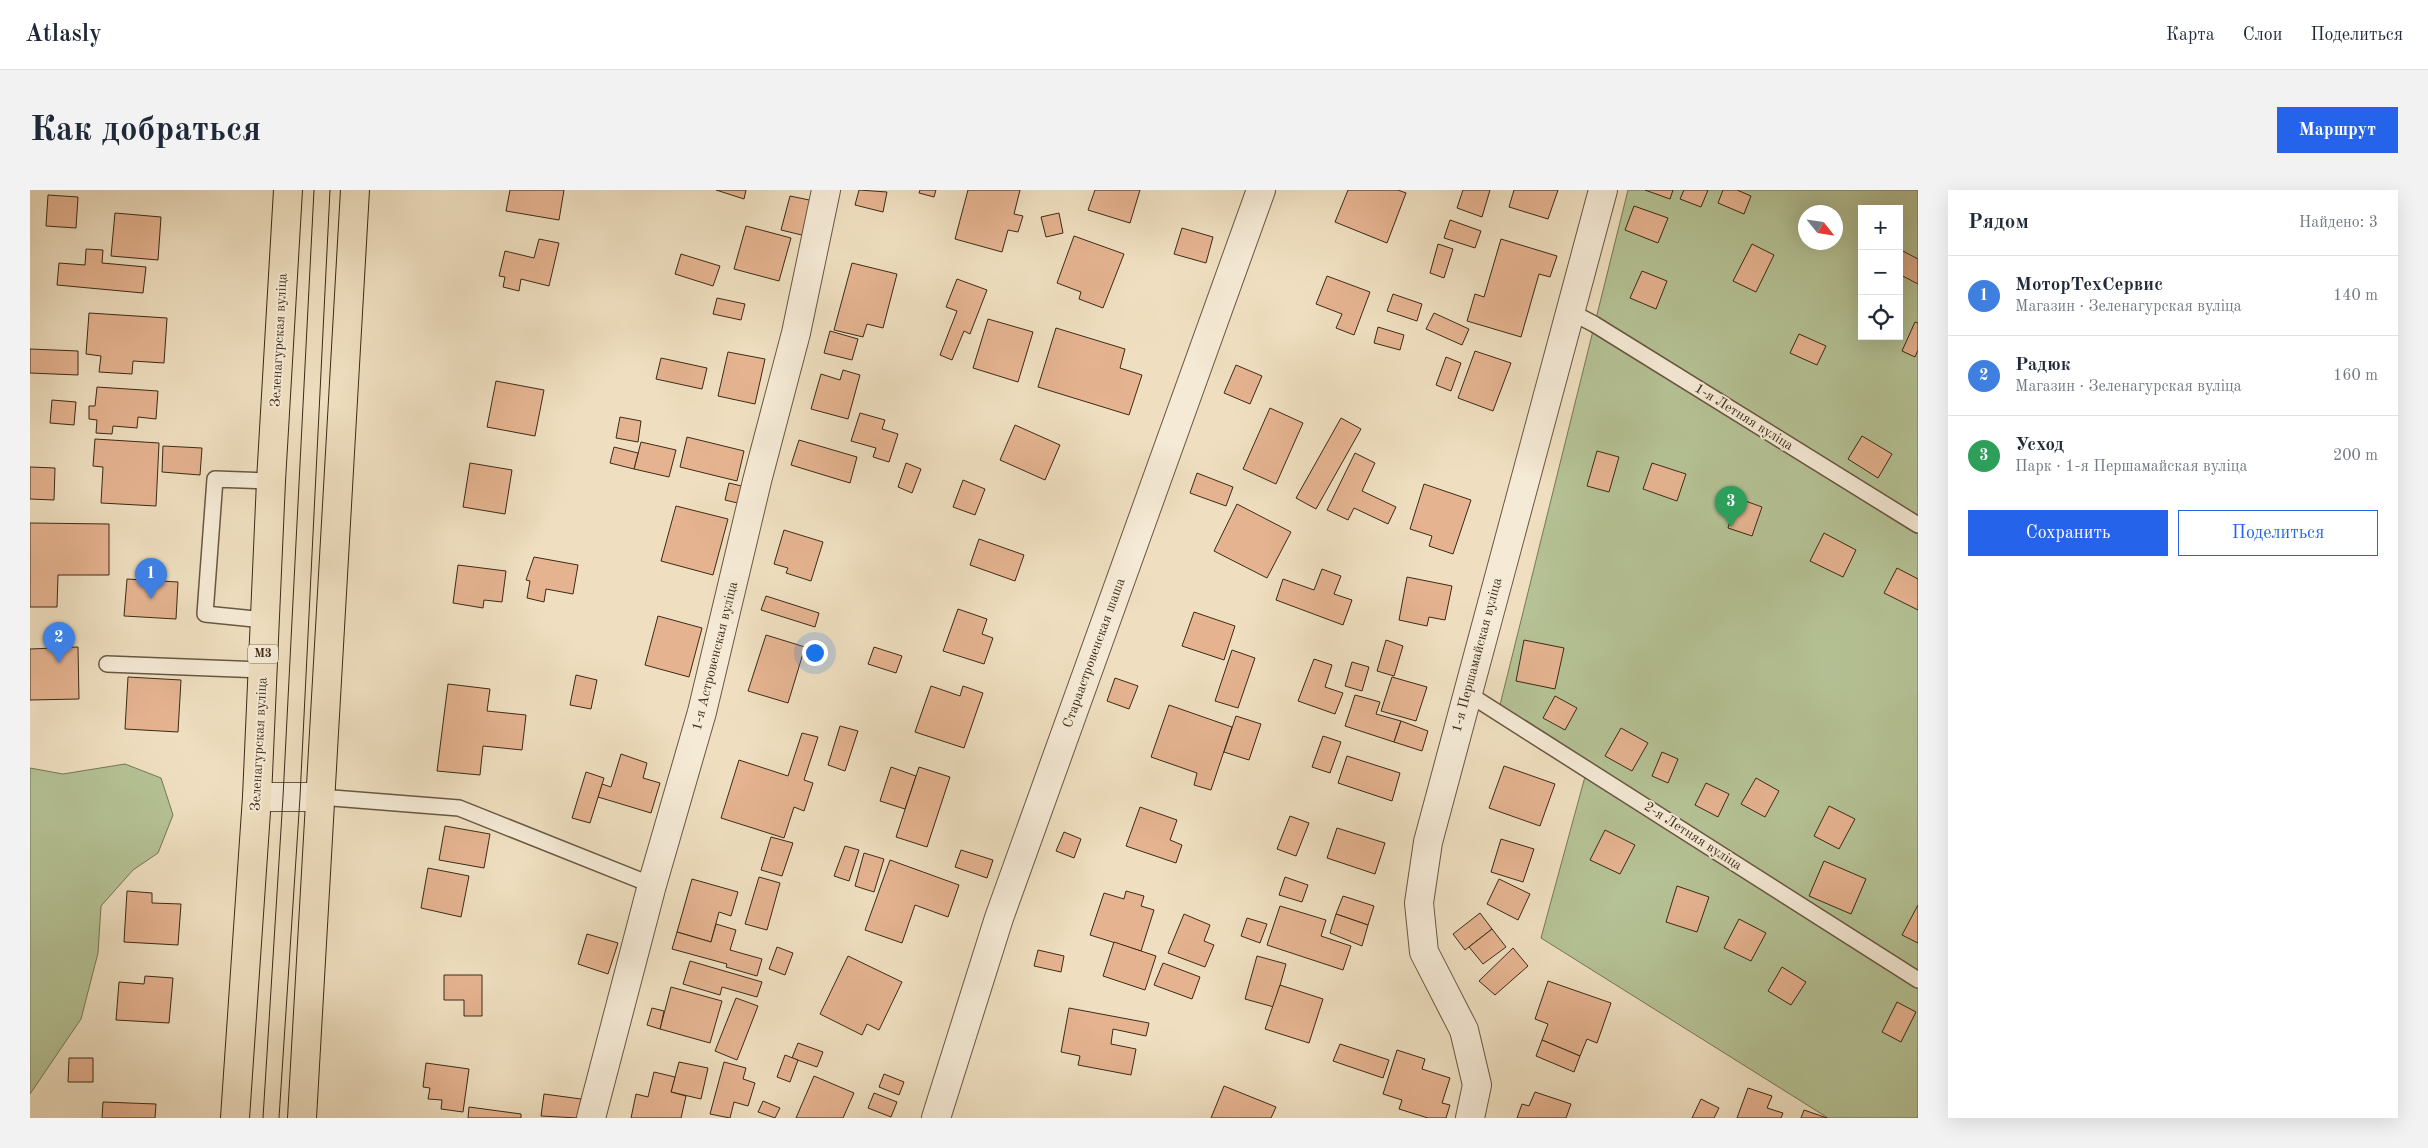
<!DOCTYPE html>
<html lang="ru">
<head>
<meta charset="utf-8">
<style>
	body { margin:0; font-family:"Old Standard TT",serif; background:#f2f2f3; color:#1f2937 }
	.controls { position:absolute; right:15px; top:15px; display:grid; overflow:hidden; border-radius:0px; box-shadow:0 5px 20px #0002 }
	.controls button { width:45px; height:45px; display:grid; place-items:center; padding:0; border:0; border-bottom:1px solid #e0e1e3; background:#fff; color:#1f2937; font:25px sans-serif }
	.compass { position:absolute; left:1768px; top:15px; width:45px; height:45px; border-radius:50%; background:#fff; box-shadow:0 5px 20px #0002; rotate:120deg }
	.you { position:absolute; left:784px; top:462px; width:18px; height:18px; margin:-12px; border:4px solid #fff; border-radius:50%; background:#1a73e8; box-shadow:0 0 0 8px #1a73e833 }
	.badge { display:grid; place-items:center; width:32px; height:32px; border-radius:50%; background:#2563eb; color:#fff; font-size:16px; font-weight:700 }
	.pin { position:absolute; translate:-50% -41px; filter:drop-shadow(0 1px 2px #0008) }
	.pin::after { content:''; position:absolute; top:26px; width:18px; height:15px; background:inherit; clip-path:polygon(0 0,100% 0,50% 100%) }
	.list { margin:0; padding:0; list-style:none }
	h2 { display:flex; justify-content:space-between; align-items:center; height:65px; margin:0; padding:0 20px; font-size:21px }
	h2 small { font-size:16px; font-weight:400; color:#747a83 }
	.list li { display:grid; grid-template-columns:32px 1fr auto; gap:15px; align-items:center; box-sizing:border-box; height:80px; padding:0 20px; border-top:1px solid #e0e1e3 }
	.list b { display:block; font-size:19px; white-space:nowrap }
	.list p { margin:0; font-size:16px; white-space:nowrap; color:#747a83 }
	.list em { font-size:16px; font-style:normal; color:#747a83 }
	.actions { display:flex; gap:10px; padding:15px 20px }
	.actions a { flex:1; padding:11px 0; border:1px solid #2563eb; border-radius:0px; text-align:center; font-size:18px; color:#2563eb }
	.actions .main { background:#2563eb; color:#fff }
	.icon { flex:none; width:28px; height:28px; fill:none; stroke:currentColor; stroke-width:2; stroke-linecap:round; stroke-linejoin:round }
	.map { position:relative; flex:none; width:1888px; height:928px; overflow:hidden; border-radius:0px }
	header { display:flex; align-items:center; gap:30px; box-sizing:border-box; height:70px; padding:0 25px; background:#fff; border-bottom:1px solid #e0e1e3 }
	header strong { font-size:24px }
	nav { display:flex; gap:28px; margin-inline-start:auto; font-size:18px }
	.intro { display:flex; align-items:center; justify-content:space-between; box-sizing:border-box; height:120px; padding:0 30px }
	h1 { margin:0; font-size:35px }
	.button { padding:12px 22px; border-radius:0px; background:#2563eb; color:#fff; font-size:18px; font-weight:700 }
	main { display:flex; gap:30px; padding:0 30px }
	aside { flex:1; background:#fff; border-radius:0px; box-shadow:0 5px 20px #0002 }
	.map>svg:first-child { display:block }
	.green { fill:#b5c295; stroke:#787656; fill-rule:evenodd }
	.building { fill:#e5b390; stroke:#3c2a16 }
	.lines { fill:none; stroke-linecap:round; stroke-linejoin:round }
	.lane-casing { stroke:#695740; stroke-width:18 }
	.street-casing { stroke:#695740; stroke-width:30 }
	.primary-casing { stroke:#3c2a16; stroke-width:30 }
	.lane { stroke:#f5ead6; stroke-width:15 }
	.street { stroke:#f5ead6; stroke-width:28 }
	.primary { stroke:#efdfc0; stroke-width:28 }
	.tram { stroke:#3c2a16; stroke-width:1 }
	.labels { text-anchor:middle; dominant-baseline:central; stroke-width:4; stroke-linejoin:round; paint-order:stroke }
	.shield { fill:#f5ead6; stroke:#746450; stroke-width:1 }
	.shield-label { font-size:12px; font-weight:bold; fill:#3c2a16 }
	.street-label { font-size:14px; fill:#3c2a16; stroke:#f5ead6 }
</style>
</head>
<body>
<header>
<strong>Atlasly</strong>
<nav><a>Карта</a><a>Слои</a><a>Поделиться</a></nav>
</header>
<div class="intro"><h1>Как добраться</h1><a class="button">Маршрут</a></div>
<main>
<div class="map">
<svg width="1888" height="928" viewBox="0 0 1888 928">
	<rect width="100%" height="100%" fill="#efdfc0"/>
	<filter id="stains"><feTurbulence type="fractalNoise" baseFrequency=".004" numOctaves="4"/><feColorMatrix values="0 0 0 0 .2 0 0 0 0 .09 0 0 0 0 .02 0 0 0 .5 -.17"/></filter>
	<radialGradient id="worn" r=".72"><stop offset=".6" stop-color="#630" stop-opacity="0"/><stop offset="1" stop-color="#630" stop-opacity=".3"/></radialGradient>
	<!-- green -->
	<g class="green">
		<path d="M1598,0H1888V928H1798L1511,748L1556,583L1467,527ZM1832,19H1869V146H1832ZM1776,22H1806V52H1776Z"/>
		<polygon points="95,574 131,588 143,625 128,663 103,680 71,716 68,763 51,829 0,904 0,578 33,584"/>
	</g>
	<!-- building -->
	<g class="building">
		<polygon points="480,0 534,0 529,30 476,21"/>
		<polygon points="686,0 716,0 714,9"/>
		<polygon points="829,0 857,2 853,22 825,15"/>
		<polygon points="890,0 906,0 904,7 889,3"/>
		<polygon points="938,0 990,0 984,24 993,26 988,42 978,40 972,62 925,49"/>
		<polygon points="1065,0 1110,0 1100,33 1058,20"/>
		<polygon points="1318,0 1368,0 1376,3 1357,53 1305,32"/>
		<polygon points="1433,0 1460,0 1452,27 1427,18"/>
		<polygon points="1484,0 1528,0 1518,29 1479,17"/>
		<polygon points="1615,0 1643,0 1640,9"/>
		<polygon points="1654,0 1678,0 1671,17 1650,9"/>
		<polygon points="1693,0 1707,0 1721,6 1714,24 1688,13"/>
		<polygon points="18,5 48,7 46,38 16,36"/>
		<polygon points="760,6 789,12 780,47 751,40"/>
		<polygon points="1604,16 1638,28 1628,53 1595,40"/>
		<polygon points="85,23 131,27 128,70 81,66"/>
		<polygon points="1029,23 1033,43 1016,47 1011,27"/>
		<polygon points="1420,30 1451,41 1445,58 1414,48"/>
		<polygon points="716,36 761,48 749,91 704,79"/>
		<polygon points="1152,38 1183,47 1176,73 1144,64"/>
		<polygon points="1044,46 1094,64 1073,118 1049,109 1051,102 1027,93"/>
		<polygon points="509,49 529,53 519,96 491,89 489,101 473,97 475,87 469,86 475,61 504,68"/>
		<polygon points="1471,49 1527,66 1520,87 1509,84 1491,147 1437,131 1445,104 1454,107"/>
		<polygon points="1408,54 1423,59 1414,88 1400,83"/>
		<polygon points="1722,54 1744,65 1726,102 1703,91"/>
		<polygon points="56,59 73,60 72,73 116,77 113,103 27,95 29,73 55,75"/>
		<polygon points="1869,59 1888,69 1888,94 1869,84"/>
		<polygon points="651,64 690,76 683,96 645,84"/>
		<polygon points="822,73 867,84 853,138 837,134 833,147 804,140"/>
		<polygon points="1612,81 1637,91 1626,119 1600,108"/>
		<polygon points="1297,86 1340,102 1324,145 1306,138 1312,124 1286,114"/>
		<polygon points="927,89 957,100 940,144 934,141 922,170 910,165 927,121 916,117"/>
		<polygon points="1363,104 1392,114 1387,131 1357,121"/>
		<polygon points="687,108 715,114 711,130 683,124"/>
		<polygon points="59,123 137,128 134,173 103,171 102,184 69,182 71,166 56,164"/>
		<polygon points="1404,123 1439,139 1432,155 1396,139"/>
		<polygon points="958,129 1003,142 988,192 943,178"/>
		<polygon points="1885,132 1888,133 1888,160 1885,167 1872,161"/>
		<polygon points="1348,137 1374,145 1370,160 1344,153"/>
		<polygon points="1026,138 1095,159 1090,178 1112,185 1099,225 1008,197"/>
		<polygon points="800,141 828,149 822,170 794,163"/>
		<polygon points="1769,144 1796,156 1787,175 1760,163"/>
		<polygon points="0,159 48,161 48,185 0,183"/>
		<polygon points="1445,161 1481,173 1463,221 1428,208"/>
		<polygon points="698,162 735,169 725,214 688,206"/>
		<polygon points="1416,167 1431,173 1421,201 1406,195"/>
		<polygon points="631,168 677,178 672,199 626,189"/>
		<polygon points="1206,175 1232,186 1220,214 1194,203"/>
		<polygon points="813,180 830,185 818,229 781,219 791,184 810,190"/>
		<polygon points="466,191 514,200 505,246 457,237"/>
		<polygon points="67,197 128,201 126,229 108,227 107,238 83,236 82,244 66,243 67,230 59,229 59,216 65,216"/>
		<polygon points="22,210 46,212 44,235 20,233"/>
		<polygon points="1240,218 1273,233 1246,294 1213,279"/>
		<polygon points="830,223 855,230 852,239 868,244 859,272 843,267 846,258 821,251"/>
		<polygon points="590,227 611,231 608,252 586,248"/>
		<polygon points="1311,228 1331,239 1286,319 1266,308"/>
		<polygon points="985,235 1030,255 1015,290 970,270"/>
		<polygon points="1832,246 1862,264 1848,288 1818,269"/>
		<polygon points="657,247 714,261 707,291 650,277"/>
		<polygon points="65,249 129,253 126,316 71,313 73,277 63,276"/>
		<polygon points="769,250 827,267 820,293 761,275"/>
		<polygon points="611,252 646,260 639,287 604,279"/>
		<polygon points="133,256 172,258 170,285 132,282"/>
		<polygon points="584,257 608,263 604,279 580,273"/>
		<polygon points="1567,261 1589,267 1579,302 1557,296"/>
		<polygon points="1325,263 1345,273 1332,301 1366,317 1358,334 1324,318 1318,330 1297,320"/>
		<polygon points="440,273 482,280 475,324 433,317"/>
		<polygon points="876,273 891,279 882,303 868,297"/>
		<polygon points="1622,273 1656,284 1647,311 1613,299"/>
		<polygon points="0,277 25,278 24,310 0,309"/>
		<polygon points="1167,283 1203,297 1196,316 1160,303"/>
		<polygon points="933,290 955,299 945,325 923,317"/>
		<polygon points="699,293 720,298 716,315 695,310"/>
		<polygon points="1394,294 1441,310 1423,364 1399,356 1402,346 1380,339"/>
		<polygon points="1707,308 1732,317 1722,346 1698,338"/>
		<polygon points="1207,314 1261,342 1237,388 1184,361"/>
		<polygon points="646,316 698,329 683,385 631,371"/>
		<polygon points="0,333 79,334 79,385 28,385 27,417 0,417"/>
		<polygon points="754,340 793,352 781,391 756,383 758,378 744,374"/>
		<polygon points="1794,343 1826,360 1813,387 1780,371"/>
		<polygon points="949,349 994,365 985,391 940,375"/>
		<polygon points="504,367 548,375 543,404 516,399 514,412 497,408 500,391 496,390"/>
		<polygon points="428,375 476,381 472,412 454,410 453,418 423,413"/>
		<polygon points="1867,378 1888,389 1888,420 1854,403"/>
		<polygon points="1292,379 1311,386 1304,404 1322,410 1313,435 1246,410 1253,389 1284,400"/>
		<polygon points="1377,387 1422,396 1415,430 1399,427 1397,436 1369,430"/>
		<polygon points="97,389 148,392 146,429 94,426"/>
		<polygon points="736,406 789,423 785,437 731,420"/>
		<polygon points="928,419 957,429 952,444 963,448 954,474 913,461"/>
		<polygon points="1164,422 1205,436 1194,470 1152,456"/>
		<polygon points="628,426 672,438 659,487 615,475"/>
		<polygon points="736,445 775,457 758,513 718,501"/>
		<polygon points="1356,450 1373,456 1364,486 1347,481"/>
		<polygon points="1494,450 1534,458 1525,499 1486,491"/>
		<polygon points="48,457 49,509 0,510 0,459"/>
		<polygon points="844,457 872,466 866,483 838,474"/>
		<polygon points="1202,460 1225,468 1208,518 1185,511"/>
		<polygon points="1284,469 1302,475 1295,497 1313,503 1305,524 1268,511"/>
		<polygon points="1322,472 1339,477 1332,501 1315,496"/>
		<polygon points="546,485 567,490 561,519 540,515"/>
		<polygon points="98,487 151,490 148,542 95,539"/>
		<polygon points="1362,487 1397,497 1386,531 1351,521"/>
		<polygon points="1085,488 1108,496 1099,519 1077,511"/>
		<polygon points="418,494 460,499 457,521 496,525 492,560 453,556 450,585 407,581"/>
		<polygon points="901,496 930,506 933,496 953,503 934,558 885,542"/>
		<polygon points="1325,505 1350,512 1346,524 1371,531 1364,552 1315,536"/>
		<polygon points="1525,506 1547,518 1535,540 1513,528"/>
		<polygon points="1139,515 1202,537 1181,600 1164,595 1167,583 1121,567"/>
		<polygon points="1206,526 1231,534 1219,570 1194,562"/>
		<polygon points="1371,531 1398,541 1392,561 1364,552"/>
		<polygon points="810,536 828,541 815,581 798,575"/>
		<polygon points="1591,538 1618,553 1602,581 1575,566"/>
		<polygon points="772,543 788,547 774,590 783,593 774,621 764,617 754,648 691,628 709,570 758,586"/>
		<polygon points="1293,546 1311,552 1300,583 1282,577"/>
		<polygon points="1632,562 1648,569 1638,593 1622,586"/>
		<polygon points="591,564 617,573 613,588 630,593 621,623 568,607 572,594 581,597"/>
		<polygon points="1317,566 1370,583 1362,611 1308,593"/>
		<polygon points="1474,576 1525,594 1510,636 1459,618"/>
		<polygon points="861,577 886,586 875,619 850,611"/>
		<polygon points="889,577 920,587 897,657 866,647"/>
		<polygon points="556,582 574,588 560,633 542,628"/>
		<polygon points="1726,588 1749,601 1735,627 1711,614"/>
		<polygon points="1676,593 1699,604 1688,627 1665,615"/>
		<polygon points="1799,616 1825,629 1809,659 1784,646"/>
		<polygon points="1110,617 1147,630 1140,650 1152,655 1146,673 1096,656"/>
		<polygon points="1260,626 1279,633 1266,666 1247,659"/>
		<polygon points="415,636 460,644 454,678 409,670"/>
		<polygon points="1307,638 1355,653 1345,684 1297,668"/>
		<polygon points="1575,640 1605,655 1590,684 1560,670"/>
		<polygon points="1034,642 1051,649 1044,668 1026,661"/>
		<polygon points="741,647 763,653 752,686 731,680"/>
		<polygon points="1471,649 1504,659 1493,692 1461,682"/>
		<polygon points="815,656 829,660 819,691 804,686"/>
		<polygon points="931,660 963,670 957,688 925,677"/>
		<polygon points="834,663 854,669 844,702 825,696"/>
		<polygon points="860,670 929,695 918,727 885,715 872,753 835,740"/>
		<polygon points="1794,671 1836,689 1821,724 1779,706"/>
		<polygon points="398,678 439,686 431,727 391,718"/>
		<polygon points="729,687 750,693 737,740 715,734"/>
		<polygon points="1255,687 1278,695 1272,712 1249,705"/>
		<polygon points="662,689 708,702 701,726 689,722 681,752 647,742"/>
		<polygon points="1469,689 1500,704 1488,730 1457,714"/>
		<polygon points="1647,696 1679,707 1667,742 1636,732"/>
		<polygon points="97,701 122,703 122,713 151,714 148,755 94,752"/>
		<polygon points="1096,701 1114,706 1111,716 1124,720 1111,761 1060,745 1074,703 1094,709"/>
		<polygon points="1313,706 1344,716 1338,735 1306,724"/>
		<polygon points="1888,715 1888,753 1872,745"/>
		<polygon points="1250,716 1296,730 1291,746 1321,756 1313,780 1237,755"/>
		<polygon points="1450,723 1462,739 1435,760 1423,744"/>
		<polygon points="1154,724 1180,735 1174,751 1184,755 1175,777 1138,763"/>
		<polygon points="1306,724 1338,735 1332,756 1300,743"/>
		<polygon points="1217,728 1237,734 1230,753 1211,746"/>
		<polygon points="1709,729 1736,743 1721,771 1694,758"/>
		<polygon points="686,734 706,740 700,760 732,769 727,786 696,777 697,774 642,759 647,742 681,752"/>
		<polygon points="1462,739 1476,757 1453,774 1439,757"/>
		<polygon points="557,744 588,753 578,784 548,774"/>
		<polygon points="1084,752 1126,766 1115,800 1073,786"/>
		<polygon points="747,757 763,763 755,785 739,779"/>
		<polygon points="1483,758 1498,776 1465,805 1449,791"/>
		<polygon points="1008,760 1034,766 1031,782 1004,776"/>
		<polygon points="818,766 872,792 849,840 837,834 832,845 790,824"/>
		<polygon points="1227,766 1256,774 1244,817 1215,809"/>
		<polygon points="660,771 732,792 727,807 692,797 690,805 653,794"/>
		<polygon points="1133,773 1170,787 1162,809 1124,795"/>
		<polygon points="1752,777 1776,792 1761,815 1738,801"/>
		<polygon points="414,785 452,785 452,826 434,826 434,810 414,810"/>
		<polygon points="115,786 143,788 139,833 86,830 89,792 114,794"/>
		<polygon points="1518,791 1581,813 1567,853 1557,849 1550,866 1512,850 1518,834 1505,829"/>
		<polygon points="1250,795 1293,809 1279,853 1235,839"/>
		<polygon points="641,797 692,811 680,853 630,839"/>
		<polygon points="706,808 728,816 707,870 685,861"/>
		<polygon points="1867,812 1886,822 1871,852 1852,842"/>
		<polygon points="622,818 634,821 630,839 617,835"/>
		<polygon points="1039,818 1119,833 1116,846 1083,839 1081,854 1106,859 1101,885 1048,875 1050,866 1031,862"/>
		<polygon points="1512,850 1550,866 1544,882 1506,866"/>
		<polygon points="768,853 793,862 787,877 762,868"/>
		<polygon points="1310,854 1359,870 1353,888 1303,871"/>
		<polygon points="1367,860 1395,869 1392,879 1420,888 1412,913 1420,915 1416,928 1398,928 1369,919 1372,910 1353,904"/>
		<polygon points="755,865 768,870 760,892 747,887"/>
		<polygon points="39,868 63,868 63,892 38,892"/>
		<polygon points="649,872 678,878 671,909 641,902"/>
		<polygon points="694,872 716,878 713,889 725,893 718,916 704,912 700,928 680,924"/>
		<polygon points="396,873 439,879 433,922 411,919 412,910 398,909 400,898 393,897"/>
		<polygon points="624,882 645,887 641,902 656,906 651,928 601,928 606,904 618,907"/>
		<polygon points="854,884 874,892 869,905 849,897"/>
		<polygon points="784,886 824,903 813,928 766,928"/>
		<polygon points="1194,896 1246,917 1241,928 1181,928"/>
		<polygon points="1718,898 1742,906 1737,918 1753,923 1751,928 1707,928"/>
		<polygon points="1505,902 1541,914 1536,928 1487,928 1492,914 1499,916"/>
		<polygon points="844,903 867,912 861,927 838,918"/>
		<polygon points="514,904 551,909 548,928 511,926"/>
		<polygon points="1671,909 1689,918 1684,928 1662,928"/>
		<polygon points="733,911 750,918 745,928 728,922"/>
		<polygon points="73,912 126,914 125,928 72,928"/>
		<polygon points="439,917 491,924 491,928 438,928"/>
		<polygon points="1774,920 1797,928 1771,928"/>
	</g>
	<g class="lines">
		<!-- lane casing -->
		<g class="lane-casing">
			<g id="lane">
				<polyline points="1539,121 1564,134 1888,335"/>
				<polyline points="235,430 175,424 185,289 241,291"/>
				<polyline points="77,474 232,480"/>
				<polyline points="1437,503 1888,790"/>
				<polyline points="290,607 429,618 622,695"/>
			</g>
		</g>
		<!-- street casing -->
		<g class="street-casing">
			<g id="street">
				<polyline points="227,607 290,607"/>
				<polyline points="561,928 622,695 672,522 727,291 766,143 796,0"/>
				<polyline points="906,928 969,728 1231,0"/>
				<polyline points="1440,928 1447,895 1434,840 1394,762 1389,713 1398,652 1573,0"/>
			</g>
		</g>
		<!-- primary casing -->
		<g class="primary-casing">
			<g id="primary">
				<polyline points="205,928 227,607 241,291 258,0"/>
				<polyline points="272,928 325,0"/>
			</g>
		</g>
		<!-- lane -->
		<use href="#lane" class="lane"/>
		<!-- street -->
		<use href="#street" class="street"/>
		<!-- primary -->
		<use href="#primary" class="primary"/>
		<!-- tram -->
		<g class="tram">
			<polyline points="233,928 253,607 284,0"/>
			<polyline points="249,928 270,607 300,0"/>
		</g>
	</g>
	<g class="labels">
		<!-- shield labels -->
		<rect class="shield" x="218" y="454.5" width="30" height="19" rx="4"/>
		<g class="shield-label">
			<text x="233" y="464">М3</text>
		</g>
		<!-- street labels -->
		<g class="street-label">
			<text transform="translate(249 150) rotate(-87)">Зеленагурская вуліца</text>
			<text transform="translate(1714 227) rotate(32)">1-я Летняя вуліца</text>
			<text transform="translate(1064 463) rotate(-70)">Стараастровенская шаша</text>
			<text transform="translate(1447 465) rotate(-75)">1-я Першамайская вуліца</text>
			<text transform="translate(685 466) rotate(-76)">1-я Астровенская вуліца</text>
			<text transform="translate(229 554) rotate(-87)">Зеленагурская вуліца</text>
			<text transform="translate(1663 646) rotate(33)">2-я Летняя вуліца</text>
		</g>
	</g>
	<rect width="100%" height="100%" filter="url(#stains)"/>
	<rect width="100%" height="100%" fill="url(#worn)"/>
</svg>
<div class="controls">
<button>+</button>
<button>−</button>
<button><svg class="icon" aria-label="locate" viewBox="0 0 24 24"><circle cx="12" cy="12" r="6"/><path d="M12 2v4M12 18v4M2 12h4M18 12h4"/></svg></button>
</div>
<svg class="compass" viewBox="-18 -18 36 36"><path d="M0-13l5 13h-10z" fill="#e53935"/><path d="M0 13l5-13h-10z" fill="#747a83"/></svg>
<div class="you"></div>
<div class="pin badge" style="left:121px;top:409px;background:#3f7fe0">1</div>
<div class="pin badge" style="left:29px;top:473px;background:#3f7fe0">2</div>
<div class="pin badge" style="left:1701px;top:337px;background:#2e9e5b">3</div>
</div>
<aside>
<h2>Рядом<small>Найдено: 3</small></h2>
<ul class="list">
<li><span class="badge" style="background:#3f7fe0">1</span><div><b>МоторТехСервис</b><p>Магазин · Зеленагурская вуліца</p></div><em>140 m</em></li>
<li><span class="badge" style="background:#3f7fe0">2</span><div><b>Радюк</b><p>Магазин · Зеленагурская вуліца</p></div><em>160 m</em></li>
<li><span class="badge" style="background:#2e9e5b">3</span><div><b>Усход</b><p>Парк · 1-я Першамайская вуліца</p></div><em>200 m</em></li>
</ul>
<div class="actions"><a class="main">Сохранить</a><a>Поделиться</a></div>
</aside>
</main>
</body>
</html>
